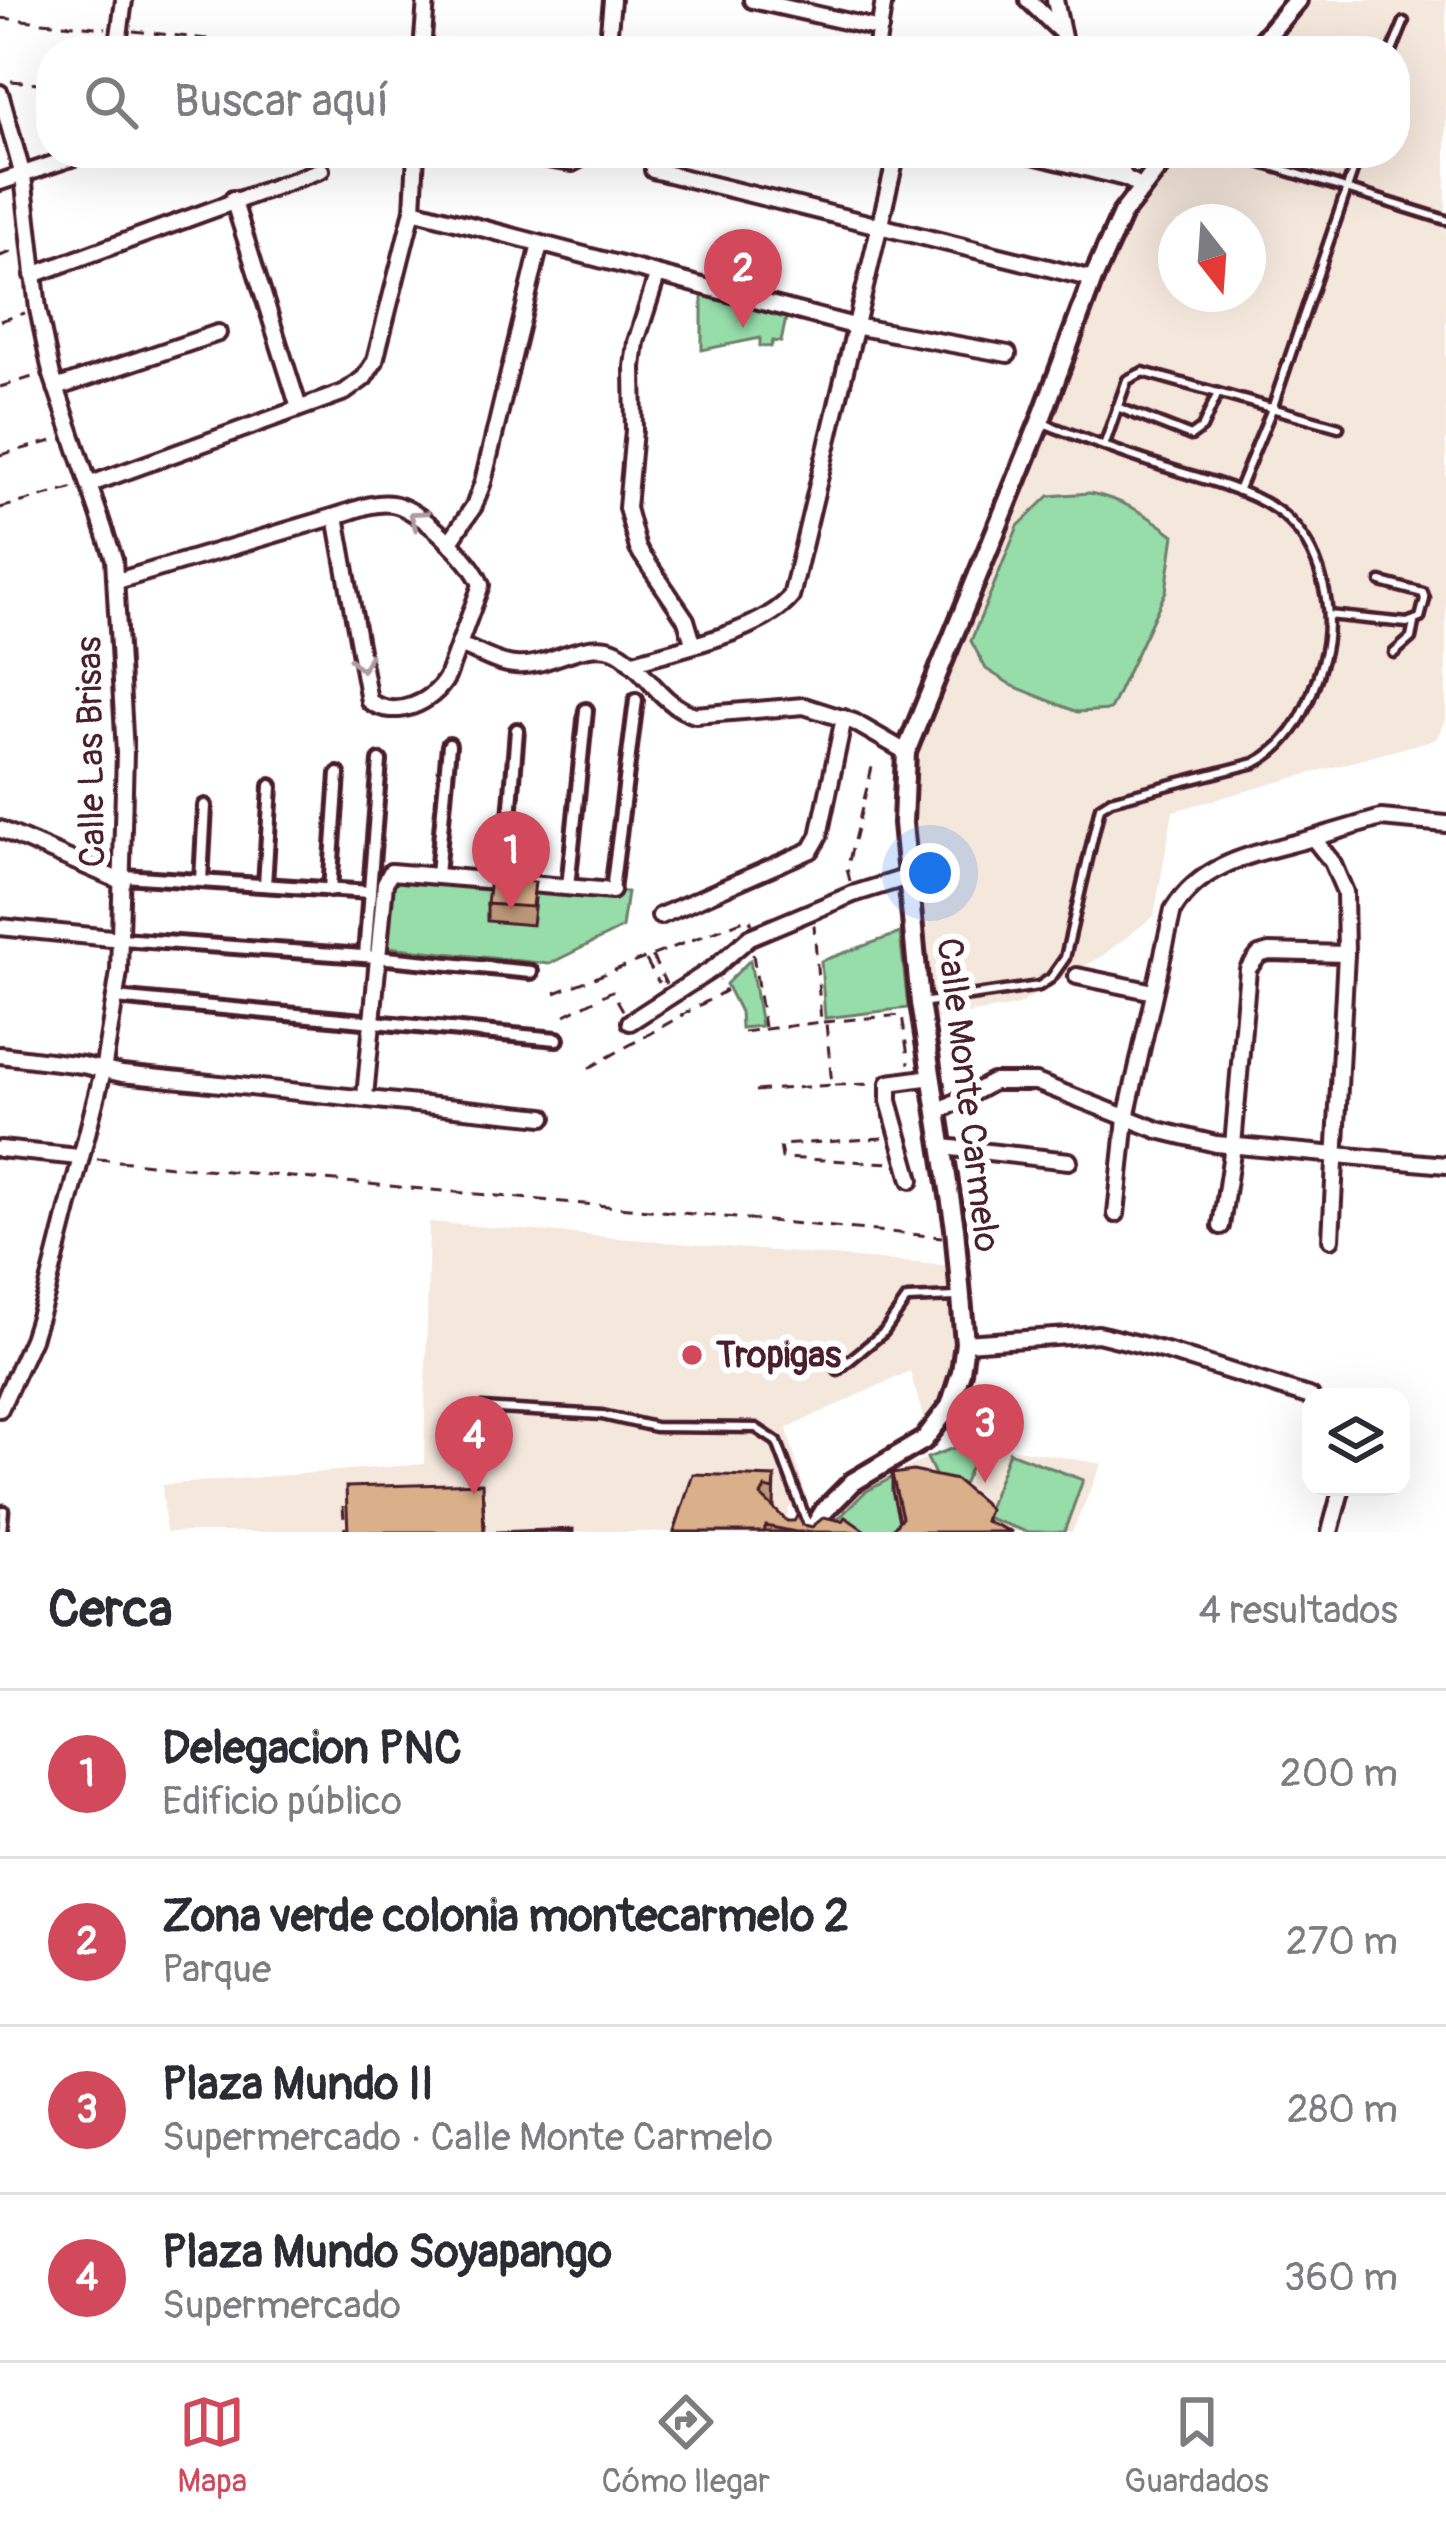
<!DOCTYPE html>
<html lang="es">
<head>
<meta charset="utf-8">
<style>
	body { margin:0; font-family:Pangolin,sans-serif; background:#f7f7f7; color:#2b2b33 }
	.controls { position:absolute; right:36px; bottom:36px; display:grid; overflow:hidden; border-radius:24px; box-shadow:0 12px 48px #0002 }
	.controls button { width:108px; height:108px; display:grid; place-items:center; padding:0; border:0; border-bottom:3px solid #e1e1e2; background:#fff; color:#2b2b33; font:60px sans-serif }
	.compass { position:absolute; left:1158px; top:204px; width:108px; height:108px; border-radius:50%; background:#fff; box-shadow:0 12px 48px #0002; rotate:163deg }
	.you { position:absolute; left:930px; top:873px; width:42px; height:42px; margin:-30px; border:9px solid #fff; border-radius:50%; background:#1a73e8; box-shadow:0 0 0 18px #1a73e833 }
	.badge { display:grid; place-items:center; width:78px; height:78px; border-radius:50%; background:#d1495b; color:#fff; font-size:39px; font-weight:700 }
	.pin { position:absolute; translate:-50% -99px; filter:drop-shadow(0 3px 6px #0008) }
	.pin::after { content:''; position:absolute; top:63px; width:42px; height:36px; background:inherit; clip-path:polygon(0 0,100% 0,50% 100%) }
	.list { margin:0; padding:0; list-style:none }
	h2 { display:flex; justify-content:space-between; align-items:center; height:156px; margin:0; padding:0 48px; font-size:51px }
	h2 small { font-size:39px; font-weight:400; color:#7c7c81 }
	.list li { display:grid; grid-template-columns:78px 1fr auto; gap:36px; align-items:center; box-sizing:border-box; height:168px; padding:0 48px; border-top:3px solid #e1e1e2 }
	.list b { display:block; font-size:45px; white-space:nowrap }
	.list p { margin:0; font-size:39px; white-space:nowrap; color:#7c7c81 }
	.list em { font-size:39px; font-style:normal; color:#7c7c81 }
	.icon { flex:none; width:66px; height:66px; fill:none; stroke:currentColor; stroke-width:2; stroke-linecap:round; stroke-linejoin:round }
	.map { position:relative; flex:none; width:1446px; height:1532px; overflow:hidden }
	.search { position:absolute; background:#fff; box-shadow:0 12px 48px #0002; left:36px; right:36px; top:36px; height:132px; display:flex; align-items:center; gap:30px; box-sizing:border-box; padding:0 42px; border-radius:48px; color:#7c7c81; font-size:45px }
	.sheet { height:828px; background:#fff }
	nav { display:flex; justify-content:space-around; align-items:center; box-sizing:border-box; height:168px; border-top:3px solid #e1e1e2; background:#fff; font-size:33px; color:#7c7c81 }
	nav a { display:grid; justify-items:center; gap:6px }
	nav .on { color:#d1495b }
	.map>svg:first-child { display:block }
	.built { fill:#f4e7dc; fill-rule:evenodd }
	.green { fill:#96ddaa; stroke:#707e6a; stroke-width:3 }
	.lines { fill:none; stroke-linecap:round; stroke-linejoin:round }
	.service-casing { stroke:#4a1f2b; stroke-width:15 }
	.pedestrian-casing { stroke:#4a1f2b; stroke-width:20 }
	.minor-casing { stroke:#4a1f2b; stroke-width:22 }
	.tertiary-casing { stroke:#4a1f2b; stroke-width:26 }
	.path { stroke:#4a1f2b; stroke-width:3; stroke-dasharray:12 9; stroke-linecap:butt }
	.service { stroke:#fff; stroke-width:6 }
	.pedestrian { stroke:#fff; stroke-width:10 }
	.minor { stroke:#fff; stroke-width:14 }
	.tertiary { stroke:#fff; stroke-width:16 }
	.wall { fill:#bb9777; stroke:#4a1f2b; stroke-width:3 }
	.building { fill:#d9b08a; stroke:#4a1f2b; stroke-width:3 }
	.oneway { stroke:#ae9aa0 }
	.poi-dot { fill:#d1495b; stroke:#fff; stroke-width:4.5 }
	.labels { text-anchor:middle; dominant-baseline:central; stroke-width:12; stroke-linejoin:round; paint-order:stroke }
	.street-label { font-size:36px; fill:#4a1f2b; stroke:#fff }
	.poi-label { font-size:36px; font-weight:bold; fill:#4a1f2b; stroke:#fff; text-anchor:start }
</style>
</head>
<body>
<div class="map">
<svg width="1446" height="1532" viewBox="0 0 1446 1532">
	<rect width="100%" height="100%" fill="#fff"/>
	<filter id="ink" filterUnits="userSpaceOnUse"><feTurbulence type="fractalNoise" baseFrequency=".00833" numOctaves="2"/><feDisplacementMap in="SourceGraphic" scale="24" xChannelSelector="R" yChannelSelector="G"/><feConvolveMatrix kernelMatrix="1 2 1 2 8 2 1 2 1" color-interpolation-filters="sRGB"/></filter>
	<g filter="url(#ink)">
		<!-- built -->
		<g class="built">
			<path d="M1297,0H1446V720L1436,739L1173,811L1154,916L1102,956L1016,1006L923,1021L906,752L1122,214L1169,153H1395V51H1254ZM1176,222H1248V294H1176Z"/>
			<polygon points="429,1222 950,1266 958,1344 956,1366 935,1414 925,1424 910,1371 787,1428 809,1509 789,1507 784,1532 166,1532 162,1485 424,1464"/>
			<polygon points="980,1438 987,1444 1102,1464 1072,1532 824,1532 839,1512 869,1487 931,1456"/>
		</g>
		<!-- green -->
		<g class="green">
			<polygon points="702,296 786,318 781,342 773,341 771,347 760,346 760,338 702,350"/>
			<path d="M1090,493C1123,500 1147,514 1174,535L1166,591L1110,710L1077,712L1013,686L986,669L971,641L1018,526L1049,496Z"/>
			<polygon points="408,872 627,892 622,928 549,964 379,946 385,883"/>
			<polygon points="900,933 908,1008 825,1018 821,961"/>
			<polygon points="750,960 761,1026 741,1028 740,1012 726,984"/>
			<polygon points="980,1438 982,1440 961,1489 936,1477 927,1458"/>
			<polygon points="1009,1452 1083,1480 1064,1532 1027,1532 985,1517"/>
			<polygon points="895,1476 902,1532 842,1532 832,1525 865,1492"/>
		</g>
		<g class="lines">
			<!-- service casing -->
			<g class="service-casing">
				<g id="service">
					<polyline points="1392,51 1404,22"/>
					<polyline points="1230,153 1446,220"/>
					<polyline points="1117,407 1191,436 1202,428 1218,393"/>
					<polyline points="1104,446 1127,380 1143,372 1339,427"/>
					<polyline points="1238,491 1272,409 1359,153"/>
					<polyline points="1328,615 1407,623 1420,618 1425,599 1423,593 1381,582"/>
					<polyline points="1394,653 1411,638 1414,623"/>
					<path d="M921,1003L1039,986L1051,978L1065,958L1100,807L1111,800L1255,763C1296,742 1311,701 1323,659C1336,612 1322,548 1283,515C1251,489 1203,480 1165,467C1124,454 1084,439 1043,423"/>
					<polyline points="838,1370 884,1332 907,1299 956,1297"/>
					<polyline points="482,1408 602,1415 655,1427 756,1428 777,1442 809,1528"/>
					<polyline points="2,1532 4,1510"/>
				</g>
			</g>
			<!-- pedestrian casing -->
			<g class="pedestrian-casing">
				<g id="pedestrian">
					<polyline points="437,875 449,745"/>
					<polyline points="123,876 370,892"/>
					<polyline points="201,881 205,806"/>
					<polyline points="505,881 517,730"/>
					<polyline points="265,885 271,786"/>
					<polyline points="568,887 586,710"/>
					<polyline points="330,890 338,774"/>
					<polyline points="612,891 636,700"/>
					<polyline points="121,939 377,957 531,972"/>
					<polyline points="365,956 380,761"/>
					<polyline points="115,998 557,1039"/>
				</g>
			</g>
			<!-- minor casing -->
			<g class="minor-casing">
				<g id="minor">
					<polyline points="752,0 880,29"/>
					<polyline points="1028,0 1059,30"/>
					<polyline points="1055,0 1066,51"/>
					<polyline points="117,51 124,0"/>
					<polyline points="422,51 426,0"/>
					<polyline points="607,51 612,0"/>
					<polyline points="876,51 884,0"/>
					<polyline points="0,93 23,176 38,309 51,372 114,559 125,753 119,972 103,1071 46,1295 32,1339 0,1409"/>
					<polyline points="508,153 572,163 591,153"/>
					<polyline points="1025,153 1125,178 1141,186"/>
					<polyline points="1113,153 1125,178"/>
					<polyline points="653,170 1093,279"/>
					<polyline points="0,182 86,153"/>
					<polyline points="233,199 299,408"/>
					<polyline points="413,210 854,326 1008,354"/>
					<polyline points="33,275 321,170"/>
					<polyline points="657,276 636,342 633,367 634,430 627,508 638,549 686,620 693,643"/>
					<polyline points="56,388 218,333"/>
					<polyline points="91,484 345,392 364,378 375,361 413,210 416,153"/>
					<polyline points="449,543 474,506 483,482 540,244"/>
					<path d="M117,581L336,516C353,511 374,501 392,504C419,508 472,559 481,585L447,677C433,703 395,720 369,701L336,516"/>
					<path d="M462,646C478,652 497,664 515,665C546,668 576,643 607,648C638,653 654,703 695,715L804,706L854,722L906,752"/>
					<path d="M631,663C676,649 762,632 791,597L897,153"/>
					<polyline points="0,829 123,882"/>
					<polyline points="1313,838 1381,818 1446,824"/>
					<polyline points="660,916 811,850 819,836 844,718"/>
					<polyline points="0,927 121,939"/>
					<polyline points="1077,976 1154,992"/>
					<polyline points="630,1022 714,968 750,937 853,894 908,877"/>
					<polyline points="0,1055 82,1065 122,1074 544,1117"/>
					<polyline points="365,1097 385,883 391,872 612,891"/>
					<polyline points="939,1111 993,1082 1036,1082 1158,1130 1216,1144 1446,1165"/>
					<polyline points="943,1147 1069,1161"/>
					<polyline points="0,1149 79,1157"/>
					<polyline points="911,1180 889,1101 889,1083 932,1077"/>
					<path d="M1116,1214L1126,1118L1173,910C1203,860 1261,853 1313,838L1332,862L1345,892L1346,954L1331,1239"/>
					<polyline points="1221,1226 1233,1146 1248,969 1259,955 1269,952 1346,954"/>
					<polyline points="965,1343 1098,1334 1166,1351 1311,1397"/>
					<polyline points="1330,1532 1342,1487"/>
				</g>
			</g>
			<!-- tertiary casing -->
			<g class="tertiary-casing">
				<g id="tertiary">
					<polyline points="1254,51 1297,0"/>
					<polyline points="811,1532 824,1511 853,1482 924,1440 950,1406 961,1372 965,1343 955,1228 920,1003 903,823 906,752 1040,422 1093,279 1122,214 1169,153"/>
				</g>
			</g>
			<!-- path -->
			<g class="path">
				<polyline points="0,18 106,28"/>
				<polyline points="133,31 317,51"/>
				<polyline points="11,81 51,84"/>
				<polyline points="0,256 17,250"/>
				<polyline points="0,321 25,313"/>
				<polyline points="0,387 39,375"/>
				<polyline points="0,455 60,439"/>
				<polyline points="0,508 78,487"/>
				<polyline points="850,881 847,869 874,759"/>
				<polyline points="753,954 764,1027"/>
				<polyline points="652,956 666,984"/>
				<polyline points="646,960 659,983"/>
				<polyline points="555,993 749,918 752,924"/>
				<polyline points="565,1015 612,991 624,1012"/>
				<polyline points="823,1022 902,1015 909,1064"/>
				<polyline points="743,1032 821,1022 814,925"/>
				<polyline points="589,1068 725,991 720,980"/>
				<polyline points="834,1085 872,1084"/>
				<polyline points="755,1091 832,1085 826,1023"/>
				<polyline points="883,1138 780,1145 782,1158 891,1163"/>
				<polyline points="97,1159 942,1237"/>
				<polyline points="483,1497 485,1532"/>
				<polyline points="343,1506 345,1532"/>
			</g>
			<!-- service -->
			<use href="#service" class="service"/>
			<!-- pedestrian -->
			<use href="#pedestrian" class="pedestrian"/>
			<!-- minor -->
			<use href="#minor" class="minor"/>
			<!-- tertiary -->
			<use href="#tertiary" class="tertiary"/>
		</g>
		<!-- wall -->
		<g class="wall">
			<polygon points="535,899 532,925 487,921 487,904"/>
			<polygon points="892,1474 989,1522 899,1521 892,1491"/>
			<polygon points="775,1477 774,1507 772,1507 787,1521 812,1527 867,1532 674,1532"/>
		</g>
		<!-- building -->
		<g class="building">
			<polygon points="490,878 535,882 532,907 487,904"/>
			<polygon points="913,1471 956,1480 985,1504 989,1510 985,1521 1012,1532 890,1532 902,1517 892,1474"/>
			<polygon points="693,1474 775,1477 774,1490 765,1488 761,1496 787,1521 794,1521 798,1515 803,1525 812,1527 824,1517 842,1521 845,1517 867,1532 796,1532 766,1526 764,1532 674,1532"/>
			<polygon points="482,1483 484,1532 348,1532 346,1487"/>
			<polygon points="573,1529 573,1532 495,1532"/>
		</g>
		<!-- one-way arrows -->
		<defs><path id="oneway-chevron" d="M-2-3.5L2.5 0L-2 3.5" fill="none" stroke-width="1.6" stroke-linecap="round" stroke-linejoin="round" transform="scale(3)"/></defs>
		<g class="oneway">
			<use href="#oneway-chevron" transform="translate(417 518) rotate(-145)"/>
			<use href="#oneway-chevron" transform="translate(361 663) rotate(80)"/>
		</g>
	</g>
	<!-- markers -->
	<circle class="poi-dot" cx="692" cy="1355" r="12"/>
	<g class="labels">
		<!-- street labels -->
		<g class="street-label">
			<text transform="translate(91 752) rotate(-91)">Calle Las Brisas</text>
			<text transform="translate(968 1095) rotate(83)">Calle Monte Carmelo</text>
		</g>
		<!-- poi labels -->
		<g class="poi-label">
			<text x="716" y="1355">Tropigas</text>
		</g>
	</g>
</svg>
<div class="controls">
<button><svg class="icon" aria-label="layers" viewBox="0 0 24 24"><path d="M12 4l9 5-9 5-9-5zM3 14l9 5 9-5"/></svg></button>
</div>
<svg class="compass" viewBox="-18 -18 36 36"><path d="M0-13l5 13h-10z" fill="#e53935"/><path d="M0 13l5-13h-10z" fill="#7c7c81"/></svg>
<div class="you"></div>
<div class="pin badge" style="left:511px;top:910px">1</div>
<div class="pin badge" style="left:743px;top:328px">2</div>
<div class="pin badge" style="left:985px;top:1483px">3</div>
<div class="pin badge" style="left:474px;top:1495px">4</div>
<div class="search"><svg class="icon" aria-label="search" viewBox="0 0 24 24"><circle cx="10" cy="10" r="6"/><path d="M15 15l6 6"/></svg>Buscar aquí</div>
</div>
<section class="sheet">
<h2>Cerca<small>4 resultados</small></h2>
<ul class="list">
<li><span class="badge">1</span><div><b>Delegacion PNC</b><p>Edificio público</p></div><em>200 m</em></li>
<li><span class="badge">2</span><div><b>Zona verde colonia montecarmelo 2</b><p>Parque</p></div><em>270 m</em></li>
<li><span class="badge">3</span><div><b>Plaza Mundo II</b><p>Supermercado · Calle Monte Carmelo</p></div><em>280 m</em></li>
<li><span class="badge">4</span><div><b>Plaza Mundo Soyapango</b><p>Supermercado</p></div><em>360 m</em></li>
</ul>
</section>
<nav>
<a class="on"><svg class="icon" aria-label="map" viewBox="0 0 24 24"><path d="M3 6l6-2 6 2 6-2v14l-6 2-6-2-6 2zM9 4v14M15 6v14"/></svg>Mapa</a>
<a><svg class="icon" aria-label="directions" viewBox="0 0 24 24"><path d="M12 3l9 9-9 9-9-9zM9 14v-3h6M13 9l2 2-2 2"/></svg>Cómo llegar</a>
<a><svg class="icon" aria-label="saved" viewBox="0 0 24 24"><path d="M7 4h10v16l-5-4-5 4z"/></svg>Guardados</a>
</nav>
</body>
</html>
